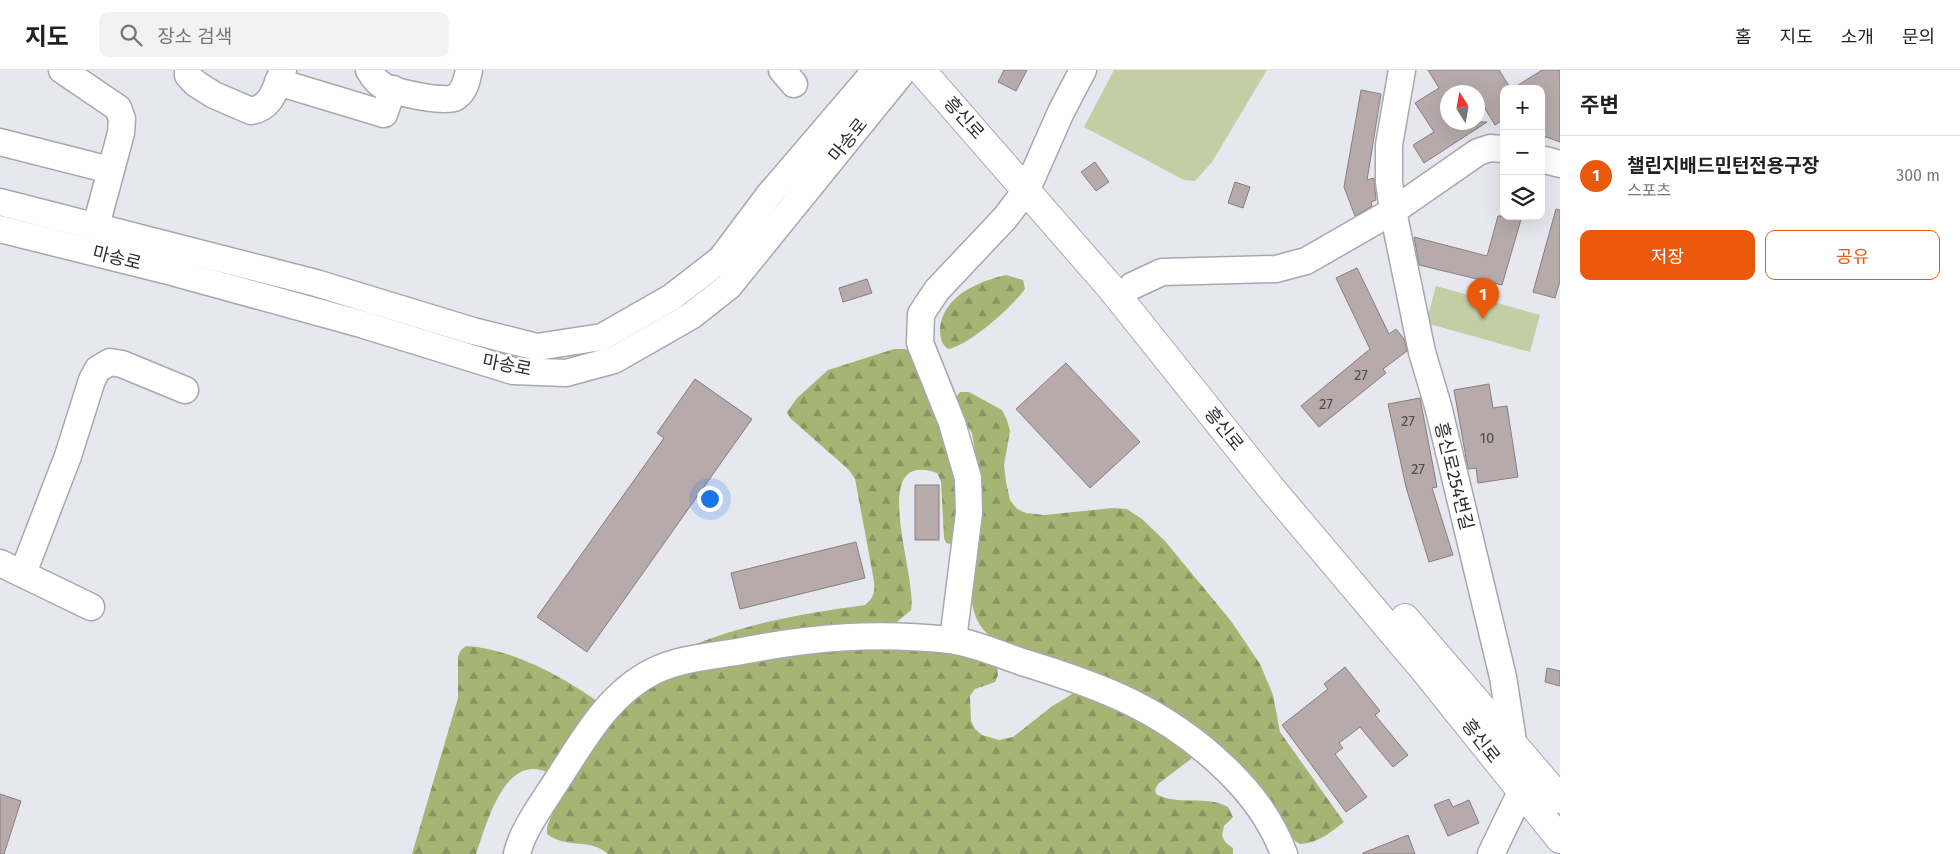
<!DOCTYPE html>
<html lang="ko">
<head>
<meta charset="utf-8">
<style>
	body { margin:0; font-family:"Fira Sans","Noto Sans KR",sans-serif; background:#f2f2f2; color:#222 }
	.controls { position:absolute; right:15px; top:15px; display:grid; overflow:hidden; border-radius:10px; box-shadow:0 5px 20px #0002 }
	.controls button { width:45px; height:45px; display:grid; place-items:center; padding:0; border:0; border-bottom:1px solid #e0e0e0; background:#fff; color:#222; font:25px sans-serif }
	.compass { position:absolute; left:1440px; top:15px; width:45px; height:45px; border-radius:50%; background:#fff; box-shadow:0 5px 20px #0002; rotate:349deg }
	.you { position:absolute; left:709px; top:428px; width:18px; height:18px; margin:-12px; border:4px solid #fff; border-radius:50%; background:#1a73e8; box-shadow:0 0 0 8px #1a73e833 }
	.badge { display:grid; place-items:center; width:32px; height:32px; border-radius:50%; background:#ea580c; color:#fff; font-size:16px; font-weight:700 }
	.pin { position:absolute; translate:-50% -41px; filter:drop-shadow(0 1px 2px #0008) }
	.pin::after { content:''; position:absolute; top:26px; width:18px; height:15px; background:inherit; clip-path:polygon(0 0,100% 0,50% 100%) }
	.list { margin:0; padding:0; list-style:none }
	h2 { display:flex; justify-content:space-between; align-items:center; height:65px; margin:0; padding:0 20px; font-size:21px }
	h2 small { font-size:16px; font-weight:400; color:#767676 }
	.list li { display:grid; grid-template-columns:32px 1fr auto; gap:15px; align-items:center; box-sizing:border-box; height:80px; padding:0 20px; border-top:1px solid #e0e0e0 }
	.list b { display:block; font-size:19px; white-space:nowrap }
	.list p { margin:0; font-size:16px; white-space:nowrap; color:#767676 }
	.list em { font-size:16px; font-style:normal; color:#767676 }
	.actions { display:flex; gap:10px; padding:15px 20px }
	.actions a { flex:1; padding:11px 0; border:1px solid #ea580c; border-radius:10px; text-align:center; font-size:18px; color:#ea580c }
	.actions .main { background:#ea580c; color:#fff }
	.icon { flex:none; width:28px; height:28px; fill:none; stroke:currentColor; stroke-width:2; stroke-linecap:round; stroke-linejoin:round }
	.map { position:relative; flex:none; width:1560px; height:784px; overflow:hidden }
	header { display:flex; align-items:center; gap:30px; box-sizing:border-box; height:70px; padding:0 25px; background:#fff; border-bottom:1px solid #e0e0e0 }
	header strong { font-size:24px }
	nav { display:flex; gap:28px; margin-inline-start:auto; font-size:18px }
	.search { width:350px; height:45px; background:#f2f2f2; display:flex; align-items:center; gap:12px; box-sizing:border-box; padding:0 18px; border-radius:10px; color:#767676; font-size:19px }
	main { display:flex }
	aside { flex:1; background:#fff }
	.map>svg:first-child { display:block }
	.forest { fill:url(#forest-firs) }
	.pitch { fill:#c4cea5 }
	.building { fill:#b6abaa; stroke:#887e7d }
	.lines { fill:none; stroke-linecap:round; stroke-linejoin:round }
	.minor-casing { stroke:#a7a7af; stroke-width:29 }
	.major-casing { stroke:#a7a7af; stroke-width:30 }
	.minor { stroke:#fff; stroke-width:26 }
	.major { stroke:#fff; stroke-width:28 }
	.labels { text-anchor:middle; dominant-baseline:central; stroke-width:5; stroke-linejoin:round; paint-order:stroke }
	.number-label { font-size:15px; fill:#4f4c4e }
	.street-label { font-size:18px; fill:#2d2d30; stroke:#fff }
</style>
</head>
<body>
<header>
<strong>지도</strong>
<div class="search"><svg class="icon" aria-label="search" viewBox="0 0 24 24"><circle cx="10" cy="10" r="6"/><path d="M15 15l6 6"/></svg>장소 검색</div>
<nav><a>홈</a><a>지도</a><a>소개</a><a>문의</a></nav>
</header>
<main>
<div class="map">
<svg width="1560" height="784" viewBox="0 0 1560 784">
	<defs>
		<pattern id="forest-firs" width="22" height="20" patternUnits="userSpaceOnUse" patternTransform="scale(1.25)"><rect width="22" height="20" fill="#a6b574"/><path d="M5 1l3.5 6h-7zM16 11l3.5 6h-7z" fill="#889460"/></pattern>
	</defs>
	<rect width="100%" height="100%" fill="#e7e7f0"/>
	<!-- forest -->
	<g class="forest">
		<path d="M1006,205L1023,210L1025,219C1013,236 969,276 948,279C941,274 940,267 940,258C943,226 979,211 1006,205Z"/>
		<path d="M894,279H905L911,282L937,344L960,427L952,474L946,473L944,468L941,411L937,403C866,378 918,506 911,540L897,552L882,555L684,579C746,553 800,544 865,535C874,528 875,522 874,511L855,409L849,400L790,348L787,342L797,328L828,300Z"/>
		<path d="M960,322H969L1002,340L1007,350L1010,361L1004,395L1006,412L1010,430L1017,439L1026,443L1044,445L1113,438L1127,439L1142,449L1165,471L1231,551L1260,594L1273,625L1280,662L1344,752C1330,763 1318,773 1300,774L1291,768L1233,689L996,571C981,559 975,551 972,532L979,406L972,363L956,337L955,328Z"/>
		<path d="M466,576C517,579 575,613 613,643L635,624L670,605L802,578H937L997,594L998,605L995,612L975,619L970,626L971,651L975,659L982,665L999,670L1013,667L1051,637L1072,624L1081,622L1121,637L1192,684L1191,689L1158,714L1155,720L1156,724C1178,736 1207,725 1228,737L1233,747L1224,756L1222,766L1226,773L1233,778V784H608C591,768 566,779 547,764V757L564,714C557,709 549,702 541,700C502,690 486,757 476,784H412L458,628V586L461,580Z"/>
	</g>
	<!-- pitch -->
	<g class="pitch">
		<polygon points="1114,0 1267,0 1212,92 1195,111 1184,110 1084,57"/>
		<polygon points="1436,216 1540,245 1530,282 1426,253"/>
	</g>
	<!-- building -->
	<g class="building">
		<polygon points="1004,0 1027,0 1016,21 998,12"/>
		<polygon points="1428,0 1499,0 1511,19 1504,19 1504,49 1495,55 1478,27 1478,22 1448,22 1448,52 1487,52 1424,93 1413,75 1434,62 1415,33 1439,18"/>
		<polygon points="1542,0 1560,0 1560,72 1541,65 1541,19 1512,19"/>
		<polygon points="1361,20 1381,24 1367,110 1374,108 1376,130 1371,132 1372,136 1355,146 1344,117"/>
		<polygon points="1095,92 1109,112 1096,121 1081,102"/>
		<polygon points="1235,112 1250,117 1243,138 1228,133"/>
		<polygon points="1556,139 1560,140 1560,211 1555,228 1533,222"/>
		<polygon points="1498,146 1522,146 1502,215 1419,195 1414,167 1487,186"/>
		<polygon points="1357,198 1389,264 1396,259 1404,269 1407,281 1383,299 1386,303 1319,357 1301,336 1370,279 1336,208"/>
		<polygon points="867,209 872,223 843,232 839,218"/>
		<polygon points="1066,293 1140,372 1090,418 1016,339"/>
		<polygon points="695,309 752,349 587,582 537,547 664,368 657,363"/>
		<polygon points="1489,314 1493,338 1507,336 1518,407 1478,413 1476,398 1468,399 1454,320"/>
		<polygon points="1420,328 1437,417 1432,418 1453,485 1429,492 1406,417 1388,334"/>
		<rect x="915" y="415" width="24" height="55"/>
		<polygon points="856,472 865,508 740,539 731,503"/>
		<polygon points="1345,597 1380,641 1375,645 1408,685 1393,697 1360,657 1339,673 1343,678 1335,684 1367,727 1346,742 1282,655 1328,619 1324,614"/>
		<polygon points="1547,598 1560,601 1560,616 1545,612"/>
		<polygon points="0,724 21,731 4,784 0,784"/>
		<polygon points="1449,729 1453,737 1469,730 1479,753 1448,766 1434,735"/>
		<polygon points="1408,765 1415,784 1363,784 1363,783"/>
	</g>
	<g class="lines">
		<!-- minor casing -->
		<g class="minor-casing">
			<g id="minor">
				<polyline points="62,0 118,38 122,49 121,63 96,156"/>
				<path d="M188,0V5L195,13L214,25L251,41C272,38 276,17 283,0"/>
				<path d="M369,0C373,7 377,13 385,17C396,22 446,34 456,27C465,21 467,10 469,0"/>
				<polyline points="782,0 794,14"/>
				<polyline points="1402,0 1389,75 1389,112 1393,141 1422,282 1438,336 1503,607 1521,722 1491,784"/>
				<polyline points="278,12 384,44 393,19"/>
				<polyline points="0,72 110,100"/>
				<polyline points="1541,89 1560,94"/>
				<polyline points="0,132 316,213 473,261 537,277 602,267 672,227 721,189 769,125 876,0"/>
				<polyline points="0,159 172,202 361,254 513,301 566,303 614,290 691,246 729,216 904,0"/>
				<polyline points="1132,216 1162,202 1276,199 1306,191 1393,141 1478,82 1490,78 1504,79"/>
				<polyline points="0,493 91,537"/>
				<polyline points="23,503 68,386 92,310 98,299 110,292 122,294 185,320"/>
				<polyline points="953,570 969,443 968,408 952,353 920,273 921,244 937,220 1005,148 1027,119 1061,42 1083,0"/>
				<path d="M517,784C522,760 545,730 558,709C584,669 609,623 654,601C680,588 714,586 742,581C814,567 876,562 950,570C974,573 999,584 1022,592C1102,616 1165,640 1226,699C1251,723 1272,751 1284,784"/>
			</g>
		</g>
		<!-- major casing -->
		<g class="major-casing">
			<g id="major">
				<polyline points="921,0 1111,218 1270,417 1426,602 1560,769"/>
				<polyline points="1405,548 1560,729"/>
			</g>
		</g>
		<!-- minor -->
		<use href="#minor" class="minor"/>
		<!-- major -->
		<use href="#major" class="major"/>
	</g>
	<g class="labels">
		<!-- number labels -->
		<g class="number-label">
			<text x="1361" y="305">27</text>
			<text x="1326" y="334">27</text>
			<text x="1408" y="351">27</text>
			<text x="1487" y="368">10</text>
			<text x="1418" y="399">27</text>
		</g>
		<!-- street labels -->
		<g class="street-label">
			<text transform="translate(964 48) rotate(48)">흥신로</text>
			<text transform="translate(848 70) rotate(-51)">마송로</text>
			<text transform="translate(117 188) rotate(14)">마송로</text>
			<text transform="translate(507 295) rotate(11)">마송로</text>
			<text transform="translate(1224 359) rotate(51)">흥신로</text>
			<text transform="translate(1454 406) rotate(76)">흥신로254번길</text>
			<text transform="translate(1481 671) rotate(52)">흥신로</text>
		</g>
	</g>
</svg>
<div class="controls">
<button>+</button>
<button>−</button>
<button><svg class="icon" aria-label="layers" viewBox="0 0 24 24"><path d="M12 4l9 5-9 5-9-5zM3 14l9 5 9-5"/></svg></button>
</div>
<svg class="compass" viewBox="-18 -18 36 36"><path d="M0-13l5 13h-10z" fill="#e53935"/><path d="M0 13l5-13h-10z" fill="#767676"/></svg>
<div class="you"></div>
<div class="pin badge" style="left:1483px;top:249px">1</div>
</div>
<aside>
<h2>주변<small></small></h2>
<ul class="list">
<li><span class="badge">1</span><div><b>챌린지배드민턴전용구장</b><p>스포츠</p></div><em>300 m</em></li>
</ul>
<div class="actions"><a class="main">저장</a><a>공유</a></div>
</aside>
</main>
</body>
</html>
